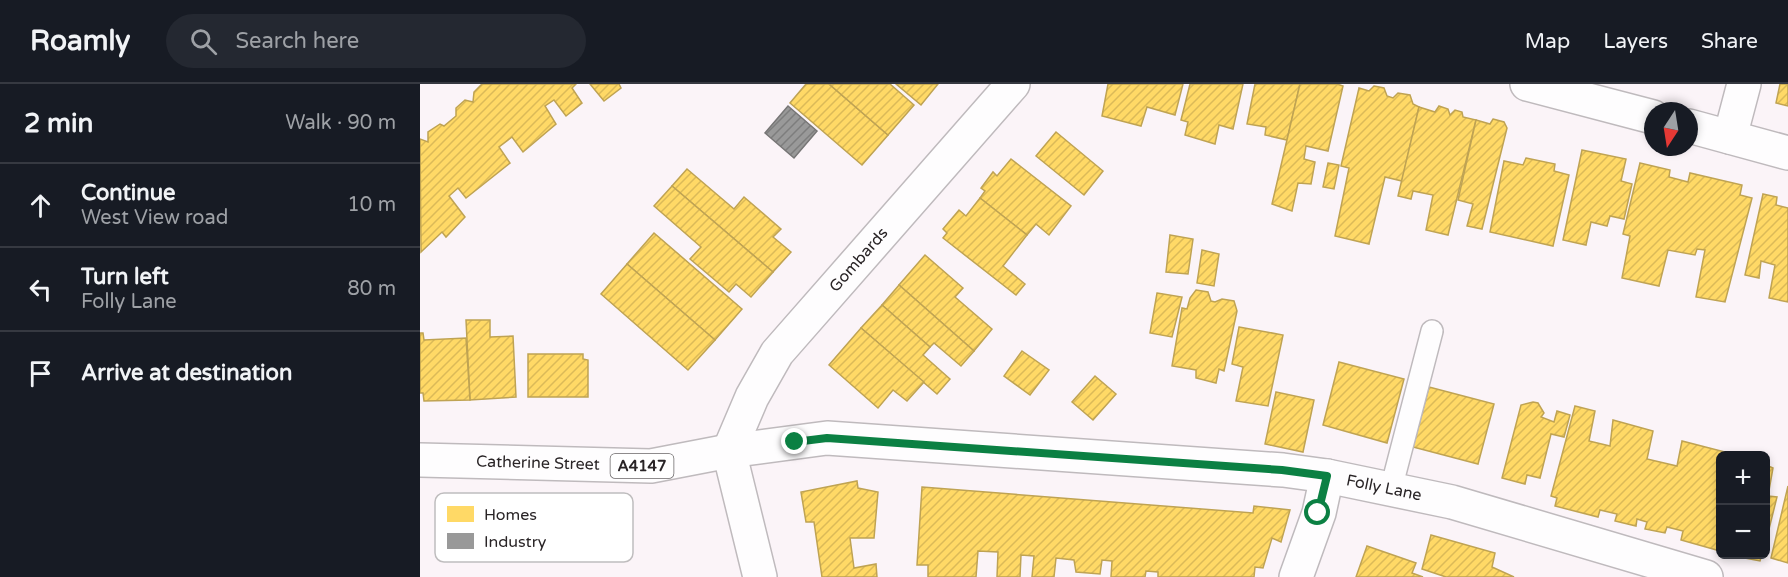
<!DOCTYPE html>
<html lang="en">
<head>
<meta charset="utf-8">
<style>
	body { margin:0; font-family:"Varela Round",sans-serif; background:#242831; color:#f1f3f6 }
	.controls { position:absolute; right:18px; bottom:18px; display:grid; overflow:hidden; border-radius:9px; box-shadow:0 3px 9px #0003 }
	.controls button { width:54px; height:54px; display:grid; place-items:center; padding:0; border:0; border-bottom:2px solid #363941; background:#171b24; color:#f1f3f6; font:30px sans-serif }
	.compass { position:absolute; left:1224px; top:18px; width:54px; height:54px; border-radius:50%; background:#171b24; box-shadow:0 3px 9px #0003; rotate:192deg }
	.stop { position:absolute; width:18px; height:18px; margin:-14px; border:4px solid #0b8043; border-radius:50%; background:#fff }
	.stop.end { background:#0b8043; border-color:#fff; box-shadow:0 2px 6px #0008 }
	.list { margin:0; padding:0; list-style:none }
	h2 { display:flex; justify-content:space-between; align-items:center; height:78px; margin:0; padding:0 24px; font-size:26px }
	h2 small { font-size:20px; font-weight:400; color:#9ea1a6 }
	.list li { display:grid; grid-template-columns:39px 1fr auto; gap:18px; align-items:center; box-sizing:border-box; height:84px; padding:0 24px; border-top:2px solid #363941 }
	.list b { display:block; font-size:22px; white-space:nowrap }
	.list p { margin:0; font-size:20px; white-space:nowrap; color:#9ea1a6 }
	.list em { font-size:20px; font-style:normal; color:#9ea1a6 }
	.icon { flex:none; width:33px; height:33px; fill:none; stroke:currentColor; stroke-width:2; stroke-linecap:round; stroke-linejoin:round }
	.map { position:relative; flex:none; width:1368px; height:493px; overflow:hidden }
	header { display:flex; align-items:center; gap:36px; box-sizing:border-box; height:84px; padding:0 30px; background:#171b24; border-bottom:2px solid #363941 }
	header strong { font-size:28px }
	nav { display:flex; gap:33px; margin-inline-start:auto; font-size:21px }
	.search { width:420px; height:54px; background:#242831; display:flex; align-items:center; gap:15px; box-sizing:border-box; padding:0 21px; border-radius:33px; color:#9ea1a6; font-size:22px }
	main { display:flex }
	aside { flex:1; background:#171b24 }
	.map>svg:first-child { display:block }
	.homes { fill:url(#homes-hatch); stroke:#bfa353; stroke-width:1.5 }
	.industry { fill:url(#industry-hatch); stroke:#777676; stroke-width:1.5 }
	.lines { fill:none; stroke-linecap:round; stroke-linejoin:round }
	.lane-casing { stroke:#bfbabd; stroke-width:24 }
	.street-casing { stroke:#bfbabd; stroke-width:36 }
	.primary-casing { stroke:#bfbabd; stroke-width:36 }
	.lane { stroke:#fefdfe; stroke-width:21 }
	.street { stroke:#fefdfe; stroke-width:33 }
	.primary { stroke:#fefdfe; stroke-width:33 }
	.route { stroke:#0b8043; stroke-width:8 }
	.labels { text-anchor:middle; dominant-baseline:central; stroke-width:6; stroke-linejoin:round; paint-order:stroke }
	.shield { fill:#fff; stroke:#696667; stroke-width:1.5 }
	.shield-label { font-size:15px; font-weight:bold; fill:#292426 }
	.street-label { font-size:16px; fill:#292426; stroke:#fff }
	.key { fill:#fff; stroke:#bfbdbe; stroke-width:1.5 }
	.key-label { font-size:16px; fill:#292426 }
</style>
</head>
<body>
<header>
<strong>Roamly</strong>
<div class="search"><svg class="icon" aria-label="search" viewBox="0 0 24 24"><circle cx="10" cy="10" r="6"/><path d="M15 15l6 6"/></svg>Search here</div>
<nav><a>Map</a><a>Layers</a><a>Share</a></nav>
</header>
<main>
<aside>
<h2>2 min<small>Walk · 90 m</small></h2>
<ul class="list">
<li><svg class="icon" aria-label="ahead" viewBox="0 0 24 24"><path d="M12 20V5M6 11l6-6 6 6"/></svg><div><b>Continue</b><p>West View road</p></div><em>10 m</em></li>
<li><svg class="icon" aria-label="left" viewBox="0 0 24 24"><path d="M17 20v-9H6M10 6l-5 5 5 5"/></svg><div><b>Turn left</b><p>Folly Lane</p></div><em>80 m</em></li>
<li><svg class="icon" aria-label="arrive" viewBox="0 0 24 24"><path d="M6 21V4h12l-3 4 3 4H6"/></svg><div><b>Arrive at destination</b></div></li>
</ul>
</aside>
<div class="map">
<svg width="1368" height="493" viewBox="0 0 1368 493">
	<defs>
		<pattern id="homes-hatch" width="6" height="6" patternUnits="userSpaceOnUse" patternTransform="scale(1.5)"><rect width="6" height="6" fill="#ffd966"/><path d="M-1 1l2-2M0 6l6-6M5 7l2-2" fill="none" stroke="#dbba58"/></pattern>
		<pattern id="industry-hatch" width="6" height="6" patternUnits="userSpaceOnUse" patternTransform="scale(1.5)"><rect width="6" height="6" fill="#999"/><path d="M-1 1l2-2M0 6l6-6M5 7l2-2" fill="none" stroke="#7d7d7d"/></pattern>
	</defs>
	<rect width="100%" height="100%" fill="#fbf4f8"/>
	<!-- homes -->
	<g class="homes">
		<polygon points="62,0 156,0 152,4 162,19 146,32 134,16 125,22 136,40 103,68 92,53 79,63 90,79 46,114 38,104 29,112 45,133 26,153 22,148 1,168 0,55 8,58 8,48 20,40 24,42 36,32 36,24 45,16 53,18 54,8"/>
		<polygon points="170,0 199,0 201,4 184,17"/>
		<polygon points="386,0 409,0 468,51 442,81 370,19"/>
		<polygon points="409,0 470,0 494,21 468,51"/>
		<polygon points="476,0 518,0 501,21"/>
		<polygon points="688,0 763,0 755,31 727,23 721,42 682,32"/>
		<polygon points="770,0 823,0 813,45 799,41 795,60 765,51 768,38 761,36"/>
		<polygon points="835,0 880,0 867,56 845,51 846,43 827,40"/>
		<polygon points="880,0 917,0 923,2 908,67 886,62 884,75 895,78 891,100 878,99 872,127 852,120"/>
		<polygon points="1360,0 1368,0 1368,22 1356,19"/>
		<polygon points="954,2 964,4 967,12 973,14 978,9 990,11 993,20 999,23 982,97 965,93 949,160 915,152 929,84 921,82 939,4 949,7"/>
		<polygon points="1019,22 1028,25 1030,31 1035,26 1042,28 1043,33 1056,36 1028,151 1006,146 1013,111 993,107 991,115 978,112 999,23 1015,28"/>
		<polygon points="1073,35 1084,38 1087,44 1062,145 1047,142 1053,120 1038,116 1056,36 1070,40"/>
		<polygon points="636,48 683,87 664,111 616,72"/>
		<polygon points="1162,66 1206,75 1201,97 1212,100 1204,135 1190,132 1187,142 1171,138 1166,161 1143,156"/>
		<polygon points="1106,74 1135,80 1134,87 1149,91 1133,162 1070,148 1084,77 1103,81"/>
		<polygon points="591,75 651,122 629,151 616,140 607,151 560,114 565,107 561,104 573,88 577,92"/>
		<polygon points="908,79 919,81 914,105 903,103"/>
		<polygon points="1220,79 1250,86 1249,93 1268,98 1270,89 1322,101 1320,111 1332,114 1305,218 1276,213 1285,166 1277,165 1275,171 1248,166 1239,202 1202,194 1210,152 1203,150"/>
		<polygon points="267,85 314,125 324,113 361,145 353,153 371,168 353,188 252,102"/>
		<polygon points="252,102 353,188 331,213 316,200 309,208 270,175 281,163 234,122"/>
		<polygon points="1343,110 1357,113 1356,121 1368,124 1368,218 1349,214 1355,181 1341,177 1339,194 1325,191"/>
		<polygon points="560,114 607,151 583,182 605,200 596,211 523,154 527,149 523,145 539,126 546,132"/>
		<polygon points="234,149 322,225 295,256 207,180"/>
		<polygon points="750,151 773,155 768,190 746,188"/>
		<polygon points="782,166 799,170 794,202 777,199"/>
		<polygon points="505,171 543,204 535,213 572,245 554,267 479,201"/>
		<polygon points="207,180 295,256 268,286 181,210"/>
		<polygon points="479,201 554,267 541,282 514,259 510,263 462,221"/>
		<polygon points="776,206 788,208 791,217 795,218 802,215 814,217 817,227 804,287 799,285 796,299 776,294 776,286 752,282 762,224 767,225 770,214"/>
		<polygon points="737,209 762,213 752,253 730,249"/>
		<polygon points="462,221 510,263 503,271 530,295 517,310 441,244"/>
		<polygon points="46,236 70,236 70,253 93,252 96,313 50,316"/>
		<polygon points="819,243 863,251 848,322 816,317 823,283 812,280"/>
		<polygon points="441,244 504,298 487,317 473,306 458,324 409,281"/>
		<polygon points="0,249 3,249 4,256 46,254 50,316 4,317 3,309 0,309"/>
		<polygon points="602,267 629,286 610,311 584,292"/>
		<polygon points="108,270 163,270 163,275 168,276 168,313 108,313"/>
		<polygon points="919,278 984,295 967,359 903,341"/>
		<polygon points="675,292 696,310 673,336 652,318"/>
		<polygon points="1009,303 1074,320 1058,380 993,363"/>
		<polygon points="856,308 894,316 883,368 845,360"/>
		<polygon points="1113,318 1118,319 1124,329 1121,333 1134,338 1137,327 1150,331 1144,353 1131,350 1120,394 1107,391 1105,400 1082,394 1101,321"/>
		<polygon points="1155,322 1175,327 1169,357 1190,362 1193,336 1233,347 1227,375 1257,382 1262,357 1305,368 1304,372 1300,372 1300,382 1297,395 1300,396 1300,467 1261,456 1263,447 1247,443 1245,449 1225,445 1227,438 1217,435 1216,442 1195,437 1197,430 1180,426 1178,433 1135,422 1137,414 1131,412"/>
		<polygon points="1346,381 1353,384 1348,412 1357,413 1346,457"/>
		<polygon points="437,397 438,404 458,408 454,454 430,454 434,484 456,480 457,493 402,493 394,438 386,438 381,408"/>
		<polygon points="1368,402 1368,479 1351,474"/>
		<polygon points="502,403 833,429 834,422 870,426 861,458 852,454 843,484 835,483 834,493 738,493 738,488 726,487 725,493 691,493 692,477 682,476 680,490 656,488 654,476 636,474 634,493 612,493 614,472 601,471 600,493 577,493 578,468 558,467 556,493 508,493 508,481 497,481"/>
		<polygon points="1011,451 1075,469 1072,483 1094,493 1026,493 1002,485"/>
		<polygon points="947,462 996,479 992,489 1003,493 936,493"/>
		<polygon points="1320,470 1342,470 1340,477 1319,473"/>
	</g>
	<!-- industry -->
	<polygon class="industry" points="368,22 397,47 374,74 345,49"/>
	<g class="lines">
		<!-- lane casing -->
		<g class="lane-casing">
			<polyline id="lane" points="971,405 1012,247"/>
		</g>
		<!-- street casing -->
		<g class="street-casing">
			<g id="street">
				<polyline points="1107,0 1233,33"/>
				<polyline points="1269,42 1368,69"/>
				<polyline points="1310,53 1324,0"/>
				<path id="s1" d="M340,493L309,367L332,313L357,269L593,0"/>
				<polyline points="876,493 899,429 907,392"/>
			</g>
		</g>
		<!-- primary casing -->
		<g class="primary-casing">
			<g id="primary">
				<path id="s2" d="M0,376L231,382L309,367L407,354L863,386L907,392L1032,418L1286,493"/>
			</g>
		</g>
		<!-- lane -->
		<use href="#lane" class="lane"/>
		<!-- street -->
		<use href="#street" class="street"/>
		<!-- primary -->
		<use href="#primary" class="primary"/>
	</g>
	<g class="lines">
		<!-- route -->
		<polyline class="route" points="375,358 407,354 862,386 907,392 898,429"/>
	</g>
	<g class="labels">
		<!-- shield labels -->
		<rect class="shield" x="190.5" y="370" width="63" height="24" rx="4.5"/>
		<g class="shield-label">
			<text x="222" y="382">A4147</text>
		</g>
		<!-- street labels -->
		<g class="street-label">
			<text stroke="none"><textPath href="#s1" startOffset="363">Gombards</textPath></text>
			<text stroke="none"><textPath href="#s2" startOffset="118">Catherine Street</textPath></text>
			<text stroke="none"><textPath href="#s2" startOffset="969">Folly Lane</textPath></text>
		</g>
	</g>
	<!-- legend -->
	<rect x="15" y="409" width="198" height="69" rx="9" class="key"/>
	<rect x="27" y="422" width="27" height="16" fill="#ffd966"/>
	<rect x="27" y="449" width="27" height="16" fill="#999"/>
	<g class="key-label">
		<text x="64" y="436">Homes</text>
		<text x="64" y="463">Industry</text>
	</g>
</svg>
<div class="controls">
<button>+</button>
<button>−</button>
</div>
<svg class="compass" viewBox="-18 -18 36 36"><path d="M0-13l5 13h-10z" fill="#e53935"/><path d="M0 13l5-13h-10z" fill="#9ea1a6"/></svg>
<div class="stop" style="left:898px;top:429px"></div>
<div class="stop end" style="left:375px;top:358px"></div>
</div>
</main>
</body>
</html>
